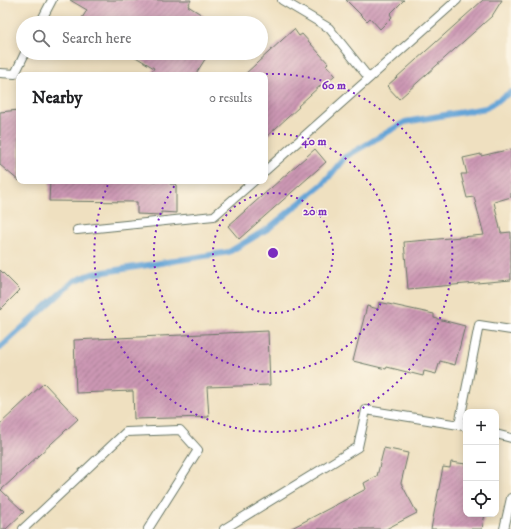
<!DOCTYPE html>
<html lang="en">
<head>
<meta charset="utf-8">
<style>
	body { margin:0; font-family:"IM FELL DW Pica",serif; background:#f2f2f2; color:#202124 }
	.controls { position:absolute; right:12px; bottom:12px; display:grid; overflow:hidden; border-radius:8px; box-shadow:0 2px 10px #0003 }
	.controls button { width:36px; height:36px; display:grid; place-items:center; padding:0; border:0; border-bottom:1px solid #e0e0e0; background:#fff; color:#202124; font:20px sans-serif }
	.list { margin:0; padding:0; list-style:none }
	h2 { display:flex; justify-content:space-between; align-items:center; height:52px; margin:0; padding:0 16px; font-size:17px }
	h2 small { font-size:13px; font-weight:400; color:#757577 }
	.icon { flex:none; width:22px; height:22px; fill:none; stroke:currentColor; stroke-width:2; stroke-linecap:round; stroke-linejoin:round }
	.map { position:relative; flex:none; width:511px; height:529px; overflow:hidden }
	.search { position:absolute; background:#fff; box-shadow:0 2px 10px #0003; left:16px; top:16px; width:252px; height:44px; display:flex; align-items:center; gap:10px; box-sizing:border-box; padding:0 14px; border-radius:22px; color:#757577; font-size:15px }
	.panel { position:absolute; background:#fff; box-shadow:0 2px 10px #0003; left:16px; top:72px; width:252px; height:112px; border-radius:8px }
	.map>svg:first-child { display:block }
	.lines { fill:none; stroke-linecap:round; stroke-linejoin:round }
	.stream { stroke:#65a4d7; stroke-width:6 }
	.building { fill:url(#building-hatch) }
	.service-casing { stroke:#687665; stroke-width:10 }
	.service { stroke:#fff; stroke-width:8 }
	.ring { fill:none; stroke:#7b2cbf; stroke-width:2; stroke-dasharray:2 4 }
	.centre { fill:#7b2cbf; stroke:#fcf5e5; stroke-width:2 }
	.ring-label { font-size:12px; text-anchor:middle; font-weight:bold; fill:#7b2cbf; stroke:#fcf5e5; stroke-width:3; stroke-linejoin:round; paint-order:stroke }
</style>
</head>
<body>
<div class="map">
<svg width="511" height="529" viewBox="0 0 511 529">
	<defs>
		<pattern id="building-hatch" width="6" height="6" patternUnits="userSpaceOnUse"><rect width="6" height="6" fill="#cc97b4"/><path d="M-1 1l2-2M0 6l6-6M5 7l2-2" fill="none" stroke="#a57c93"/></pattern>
	</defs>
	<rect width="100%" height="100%" fill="#fcf5e5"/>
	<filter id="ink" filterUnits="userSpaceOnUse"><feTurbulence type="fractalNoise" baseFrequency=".025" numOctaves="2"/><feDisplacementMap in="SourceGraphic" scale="8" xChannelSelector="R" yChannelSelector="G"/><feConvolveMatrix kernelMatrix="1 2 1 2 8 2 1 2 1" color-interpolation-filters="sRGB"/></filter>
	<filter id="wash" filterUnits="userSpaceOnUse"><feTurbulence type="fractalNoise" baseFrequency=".012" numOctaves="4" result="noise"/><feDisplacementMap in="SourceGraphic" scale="16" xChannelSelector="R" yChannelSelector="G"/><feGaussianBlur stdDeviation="0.9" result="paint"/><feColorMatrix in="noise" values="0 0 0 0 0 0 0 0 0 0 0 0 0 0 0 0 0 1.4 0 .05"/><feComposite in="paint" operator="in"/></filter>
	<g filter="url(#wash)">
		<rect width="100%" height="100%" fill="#efe0c0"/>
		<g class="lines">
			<!-- stream -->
			<polyline class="stream" points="0,348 74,281 92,274 229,252 269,228 323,184 345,157 405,122 486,108 511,92"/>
		</g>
		<g id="blocks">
			<!-- building -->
			<g class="building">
				<polygon points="70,0 191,0 188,6 215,23 79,23 87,10"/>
				<polygon points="346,0 404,0 390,14 392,17 380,29 370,18 367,21"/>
				<polygon points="483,0 502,0 492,16 399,99 387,86"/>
				<polygon points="294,29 299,36 302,34 328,63 326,65 335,75 323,86 321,85 298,106 299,107 265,138 265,75 244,75"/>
				<polygon points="129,53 209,53 195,75 150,75 154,68"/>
				<polygon points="19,110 19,181 0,165 0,112"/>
				<polygon points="315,149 326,162 239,239 228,226"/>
				<polygon points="511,149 511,197 494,202 501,233 511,232 511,280 408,289 404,242 484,235 474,197 467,198 461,174 467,174 463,158 481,154 481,156"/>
				<polygon points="50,181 170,181 170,184 176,184 176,213 161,212 161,215 137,214 137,202 49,201"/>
				<polygon points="0,270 20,290 0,310"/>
				<polygon points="379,302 434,314 434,318 465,326 455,365 440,361 436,374 424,371 423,376 387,367 386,369 353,361 367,306 378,309"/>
				<polygon points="268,331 270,385 207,387 209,417 134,419 133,391 76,393 74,340"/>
				<polygon points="44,383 78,419 1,490 24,512 6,529 0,529 0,424"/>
				<polygon points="384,448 408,453 401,483 417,513 386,529 290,529 366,489 364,483 377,476"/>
				<polygon points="451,462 466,464 466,514 485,514 482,529 431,529 443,467 450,468"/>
			</g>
		</g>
	</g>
	<g filter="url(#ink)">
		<use href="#blocks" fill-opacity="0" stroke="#687665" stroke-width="1"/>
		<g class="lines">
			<!-- service casing -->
			<g class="service-casing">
				<g id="service">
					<polyline points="282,0 329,28 369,78"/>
					<polyline points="40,23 52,0"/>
					<polyline points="0,73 15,74 25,53"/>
					<polyline points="265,171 457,0"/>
					<polyline points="77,230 214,216 254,181"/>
					<polyline points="466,427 459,425 479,325 511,330"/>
					<polyline points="496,434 511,438"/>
					<polyline points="23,529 126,432 180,430 198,450 148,529"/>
					<polyline points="224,529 358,447 366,410 459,425"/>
					<polyline points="504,529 511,498"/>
				</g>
			</g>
			<!-- service -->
			<use href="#service" class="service"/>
		</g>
	</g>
	<!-- distance rings -->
	<g class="ring">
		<circle cx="273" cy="253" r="60"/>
		<path d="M266 134A119 119 0 1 1 178 181"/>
		<path d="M254 75A179 179 0 1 1 109 182"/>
	</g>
	<circle cx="273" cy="253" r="6" class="centre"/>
	<g class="ring-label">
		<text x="334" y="89">60 m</text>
		<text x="314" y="145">40 m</text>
		<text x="315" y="215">20 m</text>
	</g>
</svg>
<div class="controls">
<button>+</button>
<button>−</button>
<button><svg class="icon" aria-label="locate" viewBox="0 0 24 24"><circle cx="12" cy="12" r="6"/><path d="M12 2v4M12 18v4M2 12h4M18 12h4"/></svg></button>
</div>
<div class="search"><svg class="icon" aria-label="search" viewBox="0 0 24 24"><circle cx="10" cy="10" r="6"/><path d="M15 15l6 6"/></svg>Search here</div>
<section class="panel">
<h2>Nearby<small>0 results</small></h2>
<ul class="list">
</ul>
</section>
</div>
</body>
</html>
